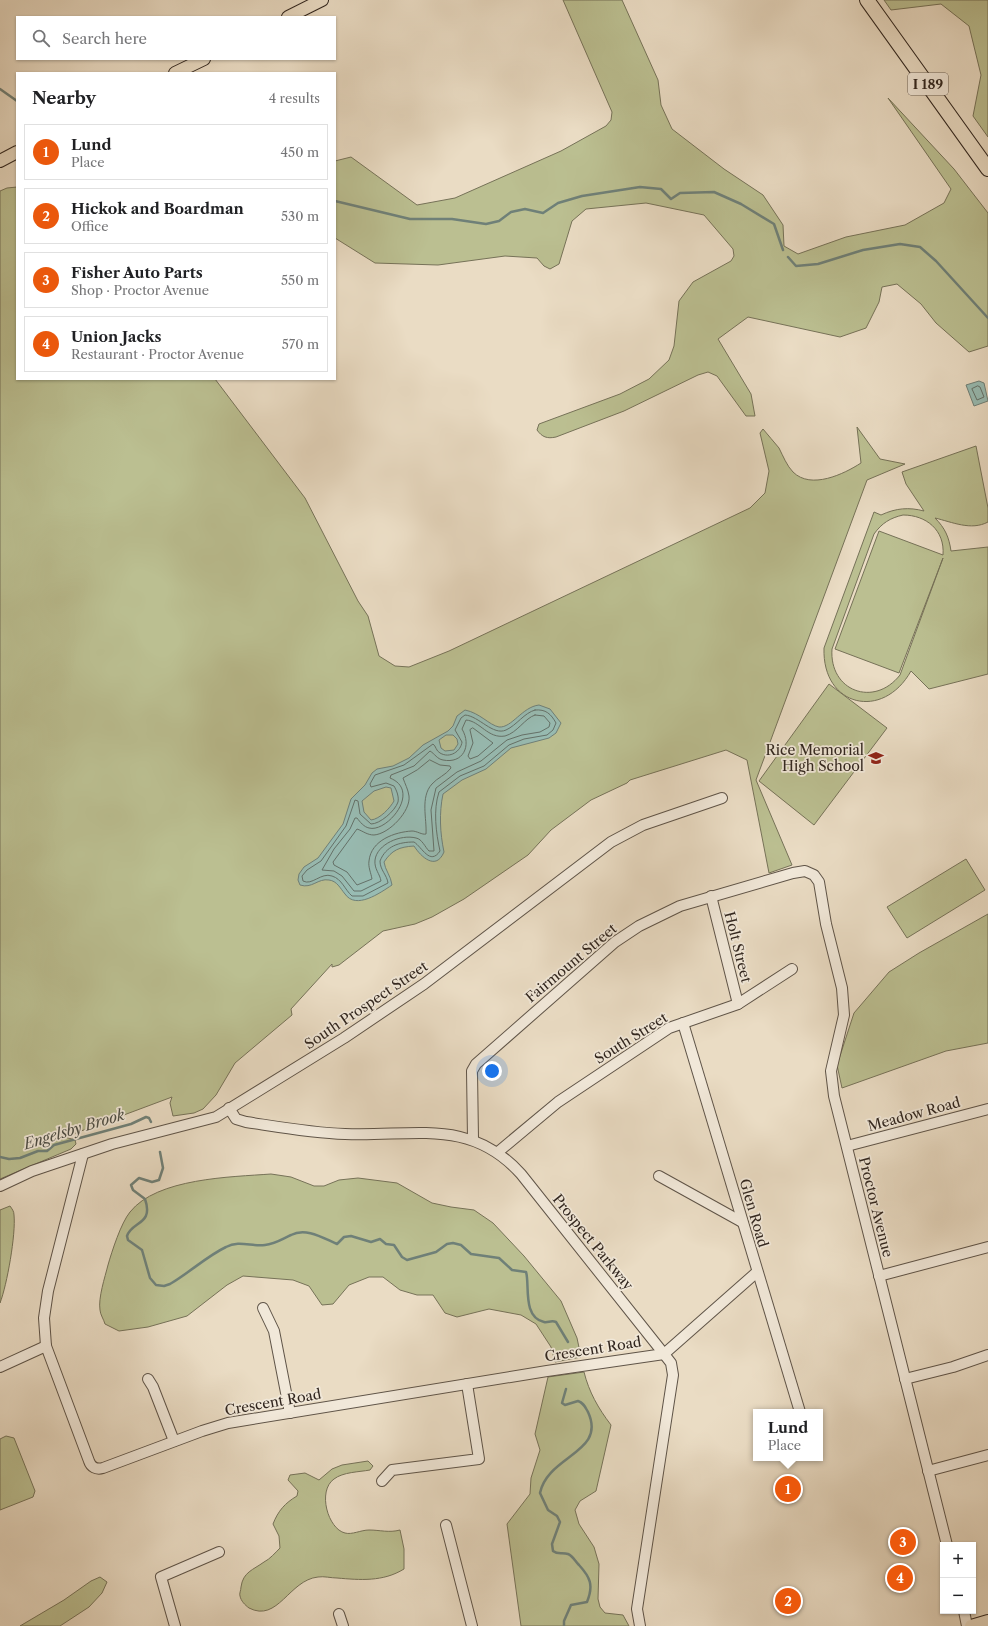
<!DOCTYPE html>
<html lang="en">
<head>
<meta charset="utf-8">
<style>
	body { margin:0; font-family:"Libre Caslon Text",serif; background:#f2f2f2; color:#202124 }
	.controls { position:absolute; right:12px; bottom:12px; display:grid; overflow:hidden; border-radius:0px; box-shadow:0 1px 3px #0004 }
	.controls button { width:36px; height:36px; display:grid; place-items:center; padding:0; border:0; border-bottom:1px solid #e0e0e0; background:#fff; color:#202124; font:20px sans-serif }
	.you { position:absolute; left:492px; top:1071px; width:14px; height:14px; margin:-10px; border:3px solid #fff; border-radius:50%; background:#1a73e8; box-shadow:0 0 0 6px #1a73e833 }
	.badge { display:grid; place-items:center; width:26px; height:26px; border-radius:50%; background:#ea580c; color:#fff; font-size:13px; font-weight:700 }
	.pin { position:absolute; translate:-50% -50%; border:2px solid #fff; box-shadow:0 1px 4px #0006 }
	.popup { position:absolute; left:753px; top:1409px; width:70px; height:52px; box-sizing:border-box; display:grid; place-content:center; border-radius:0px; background:#fff; filter:drop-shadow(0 1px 3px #0005); font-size:13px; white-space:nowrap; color:#757577 }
	.popup b { font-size:15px; color:#202124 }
	.popup::after { content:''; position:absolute; left:50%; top:100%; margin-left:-8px; border:8px solid transparent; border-top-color:#fff }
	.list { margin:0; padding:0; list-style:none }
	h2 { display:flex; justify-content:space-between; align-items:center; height:52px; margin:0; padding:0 16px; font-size:17px }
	h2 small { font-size:13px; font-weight:400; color:#757577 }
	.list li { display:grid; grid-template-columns:26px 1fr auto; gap:12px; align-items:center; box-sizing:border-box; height:56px; margin:0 8px 8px; padding:0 8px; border:1px solid #e0e0e0; border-radius:0px }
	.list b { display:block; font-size:15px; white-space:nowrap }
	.list p { margin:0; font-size:13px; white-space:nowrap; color:#757577 }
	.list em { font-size:13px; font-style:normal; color:#757577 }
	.icon { flex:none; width:22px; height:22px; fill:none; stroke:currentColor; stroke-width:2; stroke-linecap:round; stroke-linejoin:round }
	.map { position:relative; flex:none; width:988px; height:1626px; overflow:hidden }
	.search { position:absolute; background:#fff; box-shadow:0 1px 3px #0004; left:16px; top:16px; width:320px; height:44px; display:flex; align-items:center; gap:10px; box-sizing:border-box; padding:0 14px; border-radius:0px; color:#757577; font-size:15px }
	.panel { position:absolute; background:#fff; box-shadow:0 1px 3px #0004; left:16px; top:72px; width:320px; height:308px; border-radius:0px }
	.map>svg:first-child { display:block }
	.green { fill:#bbbf91; stroke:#767258; fill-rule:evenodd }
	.water { fill:#98bcb3; stroke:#6f8078; fill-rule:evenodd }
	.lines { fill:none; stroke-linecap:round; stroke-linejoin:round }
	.shore { stroke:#647169; stroke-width:1 }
	.stream { stroke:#6f8078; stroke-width:2.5 }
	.minor-casing { stroke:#5f5448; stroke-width:12 }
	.major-casing { stroke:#31261f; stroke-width:14 }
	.highway-casing { stroke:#31261f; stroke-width:16 }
	.minor { stroke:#f1e8d9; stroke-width:10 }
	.major { stroke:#eadcc4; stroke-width:12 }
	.highway { stroke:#eadcc4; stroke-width:14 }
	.labels { text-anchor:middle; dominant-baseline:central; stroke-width:3.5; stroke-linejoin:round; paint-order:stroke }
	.shield { fill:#f1e8d9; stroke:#6b6057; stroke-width:1 }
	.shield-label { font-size:13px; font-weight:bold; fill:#31261f }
	.poi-label { font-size:14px; fill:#31261f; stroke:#f1e8d9; text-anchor:end }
	.street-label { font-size:14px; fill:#31261f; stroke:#f1e8d9 }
	.water-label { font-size:15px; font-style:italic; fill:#4b4c44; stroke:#f1e8d9 }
</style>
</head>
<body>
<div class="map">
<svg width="988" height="1626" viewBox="0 0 988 1626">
	<rect width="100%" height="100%" fill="#eadcc4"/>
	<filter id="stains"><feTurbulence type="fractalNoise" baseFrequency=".005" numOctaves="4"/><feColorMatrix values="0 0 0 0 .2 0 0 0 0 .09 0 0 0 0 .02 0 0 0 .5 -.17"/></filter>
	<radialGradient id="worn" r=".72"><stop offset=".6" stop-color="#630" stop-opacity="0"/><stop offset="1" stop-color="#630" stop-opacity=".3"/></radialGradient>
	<!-- green -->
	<g class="green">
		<path d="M563,0H622L658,80L661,105L672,129L724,169L763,195L783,225L784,246L798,254L846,237L905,225L944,203L951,189L888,98L954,169L988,213V346L969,352L936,323L921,304L897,284L882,287L879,302L866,328L840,337L748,317L718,339L751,394L755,416H746L717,376L708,372L698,375L624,411L556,437C547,439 542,437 537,430L539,424L620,394L649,379L669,360L674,346L679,301L693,282L731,261L734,256L733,249L704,215L646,203L586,209L572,221L559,264L550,269L544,266L537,258L505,256L438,265L375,263L335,238V161L351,157L417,205L455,198L561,151L606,126L611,120L612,112Z"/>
		<polygon points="884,0 988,0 988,137 973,116 981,75 969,26 941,4 891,10"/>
		<path d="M17,187V379H215L305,498L358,601L368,616L379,656L395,666L409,667L449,651L750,508L765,493L769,471L760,433L763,429C768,435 774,442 779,448C783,456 787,466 793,472C811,490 844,474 861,463L857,427L880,459L905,464L867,480L756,780L792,865L769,873L747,760L726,750L630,780L627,783L591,800L551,830L528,855L464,899L432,917L415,924L383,931L339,965L332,967V964L291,1009L292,1015L235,1063L216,1095L203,1109L194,1113L173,1116L170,1103L172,1097L65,1137L75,1140L76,1144L71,1149L0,1179V191L7,188Z"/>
		<path d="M976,446L988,508V522C971,531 952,522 935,518C945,528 949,537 951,551L988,547V674L929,689L911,671C883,721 822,707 824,648L874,512L881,515C896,508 909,507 924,511L906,484L902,472ZM903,515C926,515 945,530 943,555L879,531L835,649L899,673L943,558L900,675C874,708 829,691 832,649L874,534C882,523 890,518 903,515Z"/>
		<polygon points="829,684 887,728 814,825 759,781"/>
		<polygon points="966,859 985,890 907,938 887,907"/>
		<polygon points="988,914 988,1043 946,1051 842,1088 837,1065 854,1013 889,972 919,953"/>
		<path d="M271,1174L291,1177L314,1186H324L339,1180L358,1178L397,1183L432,1203L451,1207L474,1210L493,1223L524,1256L561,1301L577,1338L581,1357L555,1362L551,1347L536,1324L521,1315L489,1309L457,1317L445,1313L433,1295H417L400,1290L383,1277H369L349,1285L333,1304L322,1305L309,1286L293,1280L243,1276L227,1285L187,1316L148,1327L119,1331L105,1324C104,1320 100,1314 100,1310C98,1298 105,1277 108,1265C112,1251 121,1223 130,1212C157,1178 231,1177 271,1174Z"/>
		<path d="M10,1206C12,1209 14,1211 14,1215C16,1234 7,1285 0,1303V1210Z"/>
		<path d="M584,1372C589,1392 598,1408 611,1425L596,1491L580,1501L575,1510L579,1524L594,1547L599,1564L598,1599L600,1607L605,1613L623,1615L629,1626H521L507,1524L530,1494L531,1478L540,1450L535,1434L548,1377Z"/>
		<polygon points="6,1436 14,1438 35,1491 33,1497 0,1510 0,1439"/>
		<path d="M368,1461L373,1466L370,1470C359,1472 343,1472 334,1479C317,1491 328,1529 345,1533C352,1535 361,1530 369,1530C380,1530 389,1533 400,1530L404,1549V1569C383,1582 360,1580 337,1578C331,1578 324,1576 318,1577C289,1580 278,1623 249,1608C245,1605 241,1601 240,1596C239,1594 241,1590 241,1587C243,1572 253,1570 264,1562C270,1559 275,1553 280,1548L279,1536L273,1524C278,1511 285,1503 297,1496L298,1491L288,1480L290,1475L305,1473L319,1480L332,1469L342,1465Z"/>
		<polygon points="100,1577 107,1582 102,1593 89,1607 60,1626 20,1626 64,1600 91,1581"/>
	</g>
	<!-- water -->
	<g class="water">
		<polygon points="979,381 984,383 988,401 974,406 966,385"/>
		<path d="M539,705L550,709L561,723L556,733L549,738L511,748L486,769L462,780L443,794C439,813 440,833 444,852C436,871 421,857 414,846C399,847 392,850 384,862C385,870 391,876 392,885C380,893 356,910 345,894C340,888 337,881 329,880C318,878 312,889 300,885L298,880L299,874L304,867L318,858L343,824L351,799L365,785L372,773L377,769L393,766L409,758L423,745L448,731L453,726L457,716L465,710C480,713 489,725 499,727C512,728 522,707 539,705ZM446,735H453L457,739L458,744L454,750L445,751L441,748L439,740ZM386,787L391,788L394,801C390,808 380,819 371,820L364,812L362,801L374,791Z"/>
	</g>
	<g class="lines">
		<!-- shore -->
		<g class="shore">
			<polygon points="978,386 980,387 984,397 977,400 972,389"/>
			<path d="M535,710C546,709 551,714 556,723L553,730L547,735L524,739L509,745L484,766L460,776L439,792C433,810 436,833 440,851C430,866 422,847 414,842C399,842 386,846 380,861C380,870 387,875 388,883L363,896H352C345,890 342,879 332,876C321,872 312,886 303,881L302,876L307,870L321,861L346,826L355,800L358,801L360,814L371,824C380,824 395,811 398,802C399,797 397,791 394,786L386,783L371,787L370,784L375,775L404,765L433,744C436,746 436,751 440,753C450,759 461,751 462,742L455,730L461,718L465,715C479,716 493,736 506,730C517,725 524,713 535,710Z"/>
			<path d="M535,715L544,716L550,723L549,727L540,732L522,735L507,740L481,761L457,772L436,788L431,810L434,851H429C425,847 422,839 416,838C401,834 377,844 375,860C374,869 380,874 381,881L361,891H354L342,876L334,871L322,870L334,849L350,829L355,818H357C360,822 364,827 369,828C387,833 422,791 390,778L391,775L414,766L430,751C435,754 437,759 443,760C463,764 472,746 462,729L466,720C480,721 488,739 505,736C517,733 525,718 535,715Z"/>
			<polygon points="473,728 493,743 478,756 470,759 468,756 473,743 470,730"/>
			<path d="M430,760L440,765L450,766L451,768C446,775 437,778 432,784C420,797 427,819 426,834C422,835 417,831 412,831C395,832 371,840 369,861C368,867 371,873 372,879L357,885L347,872L334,865L333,862L357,829C363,831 367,835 374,835C389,834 411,811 409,796C408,789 405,784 403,778L417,770Z"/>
		</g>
		<!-- stream -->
		<g class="stream">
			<polyline points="0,89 17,101"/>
			<polyline points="335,201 410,219 452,219 486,224 499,221 511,212 525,209 543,213 558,203 582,196 640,187 661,189 671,199 680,193 714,192 741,204 774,224 783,250"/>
			<polyline points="788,257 796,266 818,264 863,250 900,244 920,247 936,261 988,318"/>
			<path d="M160,1152L163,1168L159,1180L152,1182L139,1178L131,1185L133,1190L145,1199C154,1225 132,1221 127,1236L128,1240L142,1250L150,1278L156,1285L164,1286L170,1284C189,1273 207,1256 226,1247C239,1240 252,1247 265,1245C275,1244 282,1239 291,1235C306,1227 323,1238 337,1244L344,1237L351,1236L371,1242L380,1239L386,1244L394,1245L402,1257L407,1260L436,1252L447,1244L453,1243L461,1245L471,1254L499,1258L512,1270L526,1272C530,1284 522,1317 544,1322C548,1323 551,1320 556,1322L568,1342"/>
			<polyline points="0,1157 9,1159 20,1158 38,1151 47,1151 54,1145 131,1124 146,1117 149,1118 151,1122"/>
			<path d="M564,1626V1621L571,1605L587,1602C594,1585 590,1577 579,1565C575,1561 573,1556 568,1554C562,1552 558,1555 553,1551L552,1544L560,1522L557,1516L548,1510L540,1493C548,1455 607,1453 588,1412C585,1407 584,1403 578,1401L565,1405L562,1403L566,1389"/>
		</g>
		<!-- minor casing -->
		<g class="minor-casing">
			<g id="minor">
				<polyline points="711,896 738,1004"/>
				<polyline points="683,1023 800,1412"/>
				<path d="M229,1108L236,1119L246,1122C279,1127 312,1133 345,1134C413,1137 470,1117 521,1174L664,1354L671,1363L673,1375L637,1609L640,1626"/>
				<polyline points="473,1139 472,1071 476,1064 615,942 639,926 680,906 793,873 805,871 814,875 819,882 826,924 842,988 844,1015 831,1071 834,1096 947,1545"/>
				<polyline points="847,1146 988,1109"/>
				<polyline points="498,1152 558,1102 669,1028 738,1004 792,969"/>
				<path d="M83,1154L48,1291L44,1318L46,1346L89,1461C91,1467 96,1470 103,1468L202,1431L228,1423L547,1371L664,1354L757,1272"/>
				<polyline points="659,1176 742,1222"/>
				<polyline points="0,1186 32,1171 112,1144 216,1117 344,1038 424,984 611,842 643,825 722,798"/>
				<polyline points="879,1276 988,1247"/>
				<polyline points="263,1308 274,1331 290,1413"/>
				<polyline points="0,1367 46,1346"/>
				<polyline points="148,1379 153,1387 174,1441"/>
				<polyline points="905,1379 953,1367 988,1355"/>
				<polyline points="928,1471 988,1455"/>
				<polyline points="382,1481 392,1470 479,1459 467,1384"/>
				<polyline points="446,1525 472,1626"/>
				<polyline points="964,1611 967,1626"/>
				<polyline points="339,1614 343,1626"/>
				<polyline points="175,1626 161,1577 219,1552"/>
			</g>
		</g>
		<!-- major casing -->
		<g class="major-casing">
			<g id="major">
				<polyline points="288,17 322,0"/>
				<polyline points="175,73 204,59"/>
				<polyline points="0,161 17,152"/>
				<polyline points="971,1626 988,1621"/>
			</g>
		</g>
		<!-- highway casing -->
		<g class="highway-casing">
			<polyline id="highway" points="867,0 988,169"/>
		</g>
		<!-- minor -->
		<use href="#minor" class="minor"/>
		<!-- major -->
		<use href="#major" class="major"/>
		<!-- highway -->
		<use href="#highway" class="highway"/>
	</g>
	<!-- icons -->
	<defs>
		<g id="school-bare" transform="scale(1.2)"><path d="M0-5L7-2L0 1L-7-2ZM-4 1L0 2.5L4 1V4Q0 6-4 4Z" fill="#8f2418" stroke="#f1e8d9" stroke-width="2.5" paint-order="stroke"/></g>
	</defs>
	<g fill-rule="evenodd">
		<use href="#school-bare" x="876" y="758"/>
	</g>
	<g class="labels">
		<!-- shield labels -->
		<rect class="shield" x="908" y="73" width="40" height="22" rx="3"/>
		<g class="shield-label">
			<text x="928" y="84">I 189</text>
		</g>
		<!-- poi labels -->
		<g class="poi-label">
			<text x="864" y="750">Rice Memorial<tspan x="864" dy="16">High School</tspan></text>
		</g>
		<!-- street labels -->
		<g class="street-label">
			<text transform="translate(738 947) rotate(76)">Holt Street</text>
			<text transform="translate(571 963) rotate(-40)">Fairmount Street</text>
			<text transform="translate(366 1005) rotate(-34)">South Prospect Street</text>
			<text transform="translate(631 1038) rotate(-32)">South Street</text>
			<text transform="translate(914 1114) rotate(-15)">Meadow Road</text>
			<text transform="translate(876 1207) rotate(76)">Proctor Avenue</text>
			<text transform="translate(754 1213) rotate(74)">Glen Road</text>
			<text transform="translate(593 1242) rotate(51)">Prospect Parkway</text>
			<text transform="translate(593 1349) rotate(-9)">Crescent Road</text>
			<text transform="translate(273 1402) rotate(-10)">Crescent Road</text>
		</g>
		<!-- water labels -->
		<g class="water-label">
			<text transform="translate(74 1129) rotate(-17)">Engelsby Brook</text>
		</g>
	</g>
	<rect width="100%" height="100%" filter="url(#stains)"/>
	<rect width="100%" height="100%" fill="url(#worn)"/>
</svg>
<div class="controls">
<button>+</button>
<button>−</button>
</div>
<div class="you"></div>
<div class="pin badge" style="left:788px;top:1489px">1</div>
<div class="popup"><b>Lund</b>Place</div>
<div class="pin badge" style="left:788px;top:1601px">2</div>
<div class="pin badge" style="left:903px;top:1542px">3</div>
<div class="pin badge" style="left:900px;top:1578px">4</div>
<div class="search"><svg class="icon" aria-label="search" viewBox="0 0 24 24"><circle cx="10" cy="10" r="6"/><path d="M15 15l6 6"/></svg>Search here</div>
<section class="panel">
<h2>Nearby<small>4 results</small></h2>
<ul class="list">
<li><span class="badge">1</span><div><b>Lund</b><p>Place</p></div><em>450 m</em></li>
<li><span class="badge">2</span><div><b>Hickok and Boardman</b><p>Office</p></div><em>530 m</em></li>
<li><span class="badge">3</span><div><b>Fisher Auto Parts</b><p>Shop · Proctor Avenue</p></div><em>550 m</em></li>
<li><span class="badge">4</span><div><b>Union Jacks</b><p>Restaurant · Proctor Avenue</p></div><em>570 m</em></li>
</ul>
</section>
</div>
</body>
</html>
